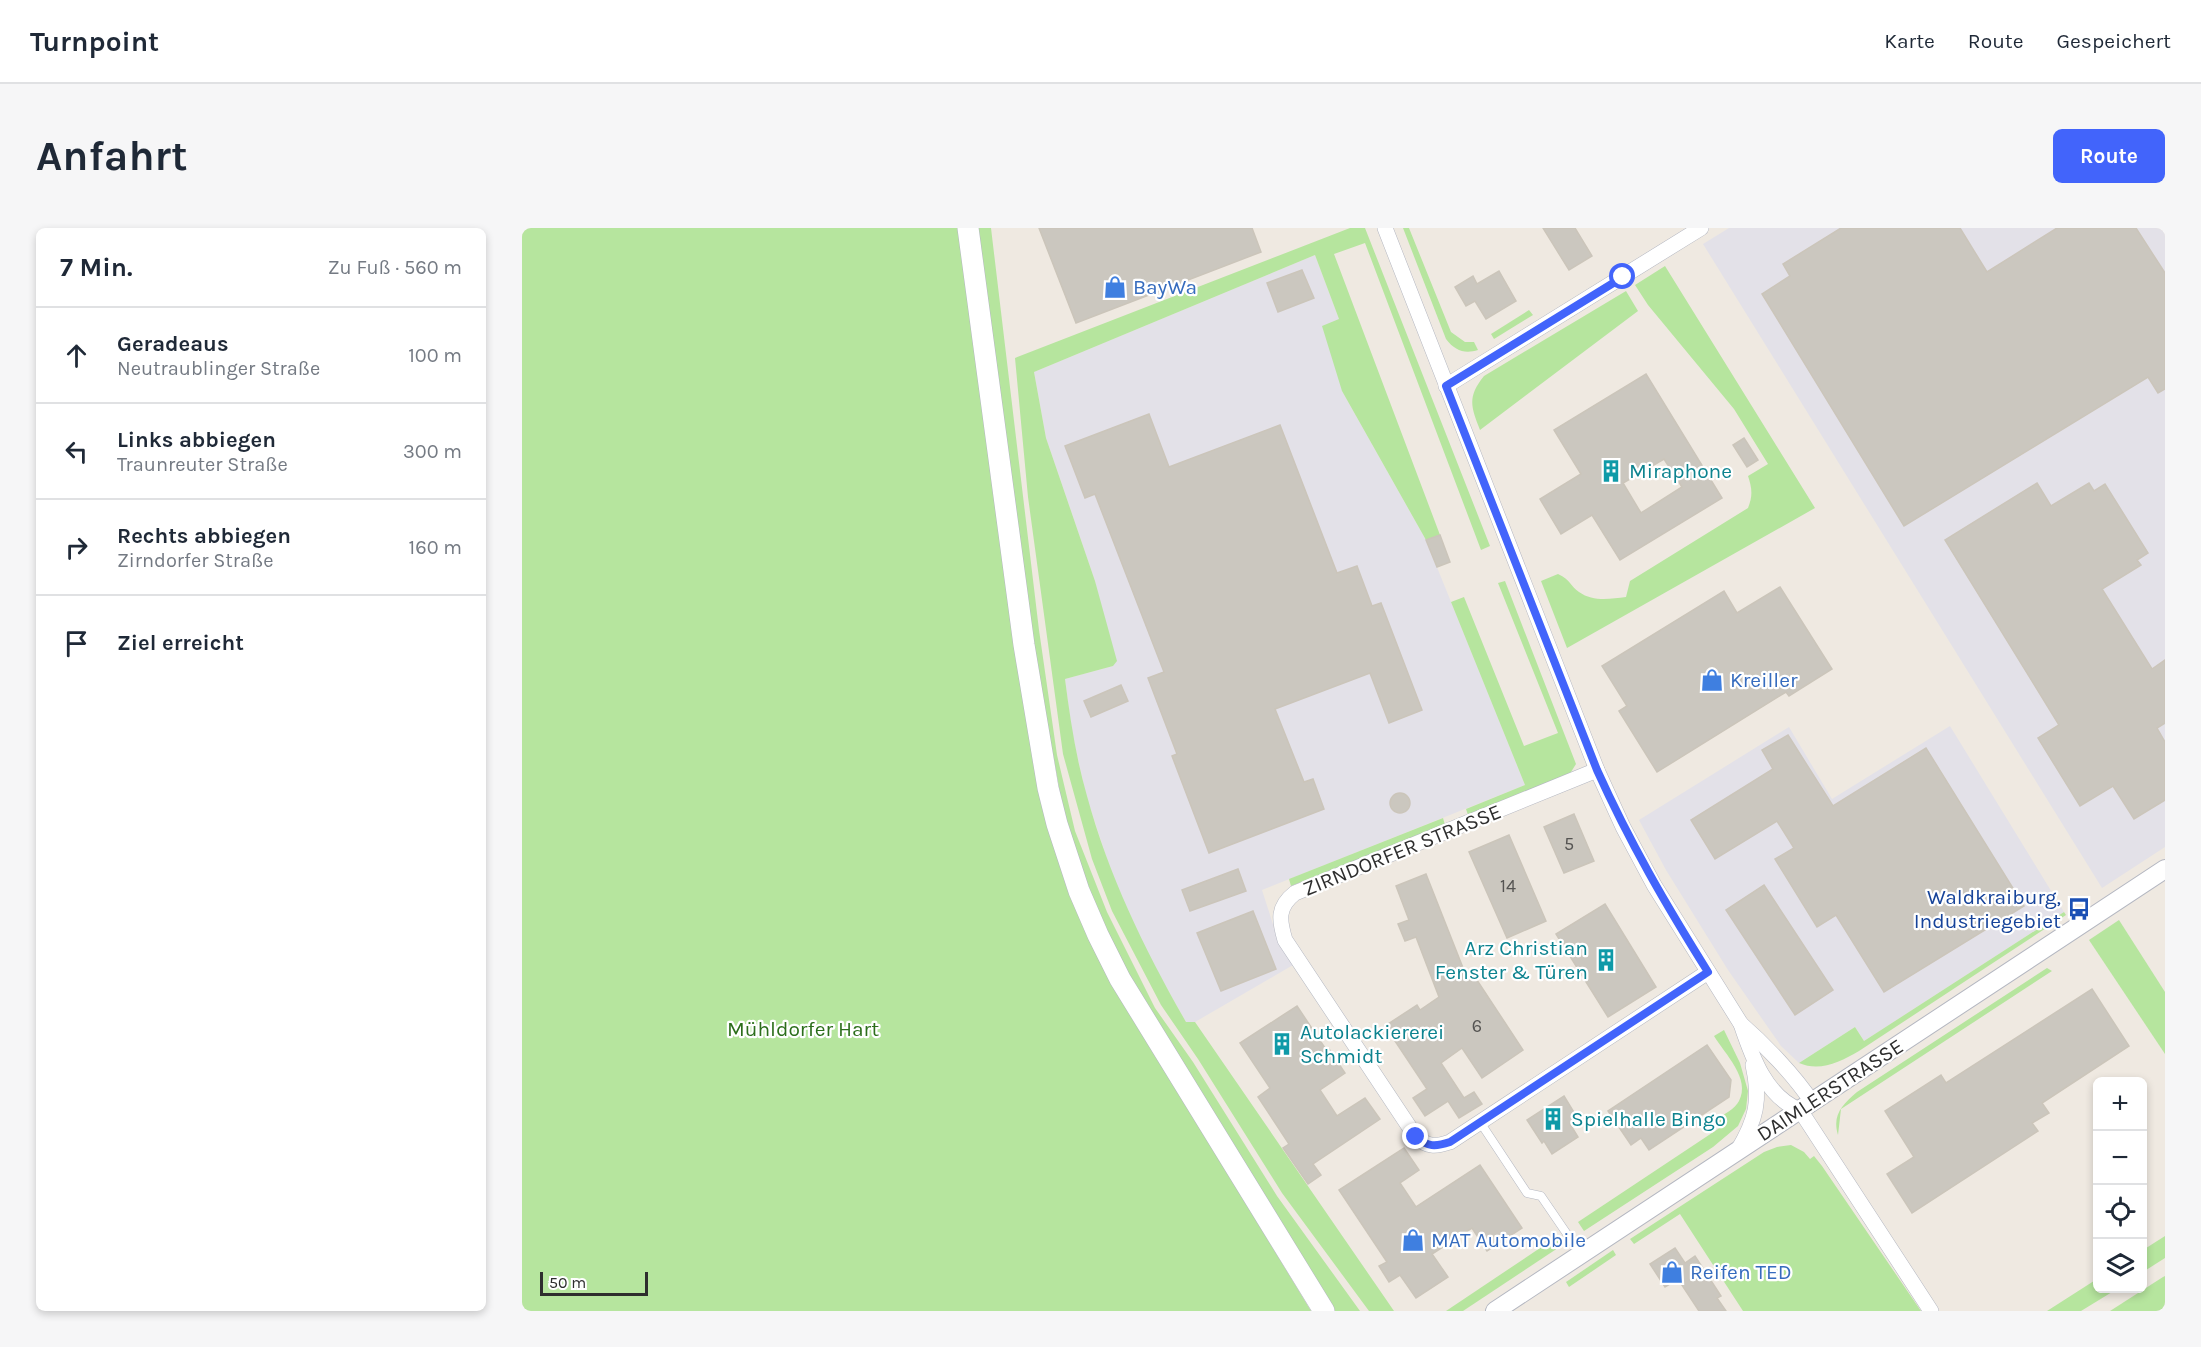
<!DOCTYPE html>
<html lang="de">
<head>
<meta charset="utf-8">
<style>
	body { margin:0; font-family:Karla,sans-serif; background:#f6f6f7; color:#1f2937 }
	.controls { position:absolute; right:18px; bottom:18px; display:grid; overflow:hidden; border-radius:9px; box-shadow:0 3px 9px #0003 }
	.controls button { width:54px; height:54px; display:grid; place-items:center; padding:0; border:0; border-bottom:2px solid #e0e1e3; background:#fff; color:#1f2937; font:30px sans-serif }
	.scale { position:absolute; left:18px; bottom:15px; width:108px; box-sizing:border-box; padding-left:6px; border:3px solid #2e2e2e; border-top:0; font-size:16px; line-height:21px; white-space:nowrap; color:#2e2e2e; -webkit-text-stroke:4px #fff; paint-order:stroke }
	.stop { position:absolute; width:18px; height:18px; margin:-14px; border:4px solid #4264fb; border-radius:50%; background:#fff }
	.stop.end { background:#4264fb; border-color:#fff; box-shadow:0 2px 6px #0008 }
	.list { margin:0; padding:0; list-style:none }
	h2 { display:flex; justify-content:space-between; align-items:center; height:78px; margin:0; padding:0 24px; font-size:26px }
	h2 small { font-size:20px; font-weight:400; color:#747a83 }
	.list li { display:grid; grid-template-columns:39px 1fr auto; gap:18px; align-items:center; box-sizing:border-box; height:96px; padding:0 24px; border-top:2px solid #e0e1e3 }
	.list b { display:block; font-size:22px; white-space:nowrap }
	.list p { margin:0; font-size:20px; white-space:nowrap; color:#747a83 }
	.list em { font-size:20px; font-style:normal; color:#747a83 }
	.icon { flex:none; width:33px; height:33px; fill:none; stroke:currentColor; stroke-width:2; stroke-linecap:round; stroke-linejoin:round }
	.map { position:relative; flex:none; width:1643px; height:1083px; overflow:hidden; border-radius:9px }
	header { display:flex; align-items:center; gap:36px; box-sizing:border-box; height:84px; padding:0 30px; background:#fff; border-bottom:2px solid #e0e1e3 }
	header strong { font-size:28px }
	nav { display:flex; gap:33px; margin-inline-start:auto; font-size:21px }
	.intro { display:flex; align-items:center; justify-content:space-between; box-sizing:border-box; height:144px; padding:0 36px }
	h1 { margin:0; font-size:42px }
	.button { padding:15px 27px; border-radius:9px; background:#4264fb; color:#fff; font-size:21px; font-weight:700 }
	main { display:flex; gap:36px; padding:0 36px }
	aside { flex:1; background:#fff; border-radius:9px; box-shadow:0 3px 9px #0003 }
	.map>svg:first-child { display:block }
	.industrial { fill:#e3e1e8 }
	.green { fill:#b6e59e }
	.building { fill:#cbc7bf; stroke:#cbc5ba; stroke-width:1.5; fill-rule:evenodd }
	.lines { fill:none; stroke-linecap:round; stroke-linejoin:round }
	.service-casing { stroke:#b4b7c1; stroke-width:9 }
	.minor-casing { stroke:#b4b7c1; stroke-width:16 }
	.tertiary-casing { stroke:#b4b7c1; stroke-width:20 }
	.secondary-casing { stroke:#b4b7c1; stroke-width:22 }
	.service { stroke:#fff; stroke-width:8 }
	.minor { stroke:#fff; stroke-width:15 }
	.tertiary { stroke:#fff; stroke-width:18 }
	.secondary { stroke:#fff; stroke-width:21 }
	.route { stroke:#4264fb; stroke-width:8 }
	.labels { text-anchor:middle; dominant-baseline:central; stroke-width:4.5; stroke-linejoin:round; paint-order:stroke }
	.number-label { font-size:18px; fill:#555452 }
	.shop-label { font-size:21px; fill:#366cbe; stroke:#fff; text-anchor:start }
	.culture-label { font-size:21px; fill:#0d838f; stroke:#fff; text-anchor:start }
	.street-label { font-size:21px; fill:#2e2e2e; stroke:#fff }
	.transit-label { font-size:21px; fill:#164399; stroke:#fff; text-anchor:end }
	.park-label { font-size:21px; fill:#2c6e1b; stroke:#fff }
</style>
</head>
<body>
<header>
<strong>Turnpoint</strong>
<nav><a>Karte</a><a>Route</a><a>Gespeichert</a></nav>
</header>
<div class="intro"><h1>Anfahrt</h1><a class="button">Route</a></div>
<main>
<aside>
<h2>7 Min.<small>Zu Fuß · 560 m</small></h2>
<ul class="list">
<li><svg class="icon" aria-label="ahead" viewBox="0 0 24 24"><path d="M12 20V5M6 11l6-6 6 6"/></svg><div><b>Geradeaus</b><p>Neutraublinger Straße</p></div><em>100 m</em></li>
<li><svg class="icon" aria-label="left" viewBox="0 0 24 24"><path d="M17 20v-9H6M10 6l-5 5 5 5"/></svg><div><b>Links abbiegen</b><p>Traunreuter Straße</p></div><em>300 m</em></li>
<li><svg class="icon" aria-label="right" viewBox="0 0 24 24"><path d="M7 20v-9h11M14 6l5 5-5 5"/></svg><div><b>Rechts abbiegen</b><p>Zirndorfer Straße</p></div><em>160 m</em></li>
<li><svg class="icon" aria-label="arrive" viewBox="0 0 24 24"><path d="M6 21V4h12l-3 4 3 4H6"/></svg><div><b>Ziel erreicht</b></div></li>
</ul>
</aside>
<div class="map">
<svg width="1643" height="1083" viewBox="0 0 1643 1083">
	<rect width="100%" height="100%" fill="#efe9e1"/>
	<!-- industrial -->
	<g class="industrial">
		<polygon points="1207,0 1643,0 1643,619 1580,660 1181,16"/>
		<polygon points="793,27 817,91 820,163 904,312 1003,557 740,662 756,712 771,737 673,794 664,794 630,734 602,676 584,628 564,567 550,504 543,451 591,438 573,353 524,210 512,144"/>
		<polygon points="1428,498 1542,684 1342,813 1333,799 1277,835 1259,818 1206,742 1144,642 1117,592 1267,499 1310,571"/>
	</g>
	<!-- green -->
	<g class="green">
		<polygon points="0,0 436,0 493,419 590,755 789,1083 0,1083"/>
		<polygon points="455,0 469,0 517,402 535,527 553,603 585,684 633,780 671,834 755,968 838,1083 813,1083 642,809 583,704 543,593 511,414"/>
		<path d="M828,0H843L968,318L959,322L843,15L812,26L918,307L904,312L820,163L800,98L817,91L793,27L512,144L524,210L573,353L595,433L591,438L543,451C548,490 554,530 565,568C587,649 623,722 664,794H673L872,1083H847L760,965L676,831L639,777L590,683L570,631L541,526L506,269L493,130Z"/>
		<path d="M881,0H887L929,104L943,114H952L956,122C943,126 933,123 924,111Z"/>
		<path d="M1143,38L1293,280L1045,420L1019,353L1036,346C1049,352 1048,358 1057,364C1071,374 1088,371 1104,369L1108,353L1226,280C1231,268 1230,260 1226,248L1246,236L1212,181L1126,77L1113,57Z"/>
		<path d="M1104,63L1116,83L958,202C949,179 945,169 962,148Z"/>
		<polygon points="1007,82 1011,87 972,111 969,106"/>
		<polygon points="983,353 1054,536 1049,544 1040,550 946,587 944,581 1003,557 929,374 942,369 1002,518 1036,505 976,355"/>
		<polygon points="921,590 923,597 769,658 767,651"/>
		<path d="M1542,684L1544,687L1337,823C1318,834 1298,844 1277,835L1333,799L1342,813Z"/>
		<polygon points="1597,692 1643,764 1643,826 1567,712"/>
		<path d="M1525,740L1530,743L1319,881L1316,907C1310,887 1320,877 1335,864Z"/>
		<path d="M1202,802L1218,835L1226,863L1224,881L1216,898L1191,919L1062,1003L1056,994L1199,899L1195,891C1202,886 1213,881 1217,873C1229,851 1203,826 1192,808Z"/>
		<polygon points="1269,917 1282,924 1288,931 1292,928 1300,938 1399,1083 1221,1083 1158,986 1112,1016 1108,1011 1242,924 1255,919"/>
		<polygon points="1036,1008 1042,1016 941,1083 924,1083"/>
		<polygon points="1643,1008 1643,1030 1621,1044 1621,1022"/>
		<polygon points="1091,1022 1094,1027 1047,1059 1044,1054"/>
		<polygon points="1643,1048 1643,1083 1588,1083 1641,1049"/>
		<polygon points="1575,1051 1576,1060 1595,1061 1559,1083 1525,1083"/>
	</g>
	<!-- building -->
	<g class="building">
		<polygon points="517,0 730,0 739,24 554,95"/>
		<polygon points="1021,0 1053,0 1070,28 1047,42"/>
		<polygon points="1319,0 1438,0 1465,44 1535,0 1614,0 1643,45 1643,161 1636,165 1626,149 1382,298 1240,66 1268,48 1261,36"/>
		<polygon points="780,42 792,70 756,84 745,55"/>
		<polygon points="977,43 994,73 964,91 953,73 944,78 933,59 951,48 955,56"/>
		<path d="M1124,146L1200,270L1098,332L1070,287L1039,306L1018,271L1059,246L1032,202ZM1142,231L1160,259L1119,285L1101,255Z"/>
		<polygon points="627,186 647,239 758,197 815,345 835,338 850,378 859,375 900,482 867,495 848,445 753,481 782,554 791,551 802,581 687,625 650,528 655,526 626,450 642,444 573,266 563,270 543,218"/>
		<polygon points="1222,210 1236,232 1225,239 1211,217"/>
		<polygon points="1515,255 1529,278 1567,255 1572,263 1583,256 1626,325 1615,332 1619,337 1580,361 1630,441 1643,432 1643,495 1635,500 1643,514 1643,572 1612,591 1591,558 1558,578 1516,510 1537,497 1423,312"/>
		<polygon points="918,307 928,334 915,339 904,312"/>
		<polygon points="1258,359 1310,441 1267,468 1264,464 1135,544 1097,483 1105,478 1080,438 1202,363 1215,385"/>
		<polygon points="599,457 606,473 569,489 562,473"/>
		<polygon points="1266,507 1311,578 1404,520 1502,678 1362,764 1314,687 1295,699 1253,631 1272,620 1255,593 1193,631 1169,592 1251,541 1240,522"/>
		<circle cx="878" cy="575" r="10"/>
		<polygon points="1052,586 1072,633 1042,645 1022,599"/>
		<polygon points="987,607 1024,693 985,710 947,624"/>
		<polygon points="716,641 724,663 668,683 660,662"/>
		<polygon points="904,646 945,750 951,746 1001,822 960,850 940,820 919,835 942,870 952,864 960,876 937,890 926,873 903,888 891,870 905,861 863,798 895,777 898,782 917,769 894,709 883,713 876,696 887,692 874,658"/>
		<polygon points="1242,657 1311,762 1273,787 1204,682"/>
		<polygon points="1083,676 1134,759 1086,789 1034,706"/>
		<polygon points="731,683 754,741 699,763 675,705"/>
		<polygon points="1570,761 1607,818 1520,875 1527,885 1510,895 1516,903 1390,985 1365,946 1392,929 1363,883 1419,847 1424,855"/>
		<polygon points="775,778 805,823 807,821 823,845 798,862 815,888 843,870 858,891 791,936 799,947 786,956 761,920 767,916 736,869 748,860 718,815"/>
		<polygon points="1185,817 1209,852 1207,869 1127,922 1119,910 1109,917 1086,883"/>
		<polygon points="1042,868 1056,891 1048,896 1056,909 1030,926 1022,913 1020,915 1005,892"/>
		<polygon points="882,920 897,942 878,955 894,979 958,937 1000,1000 965,1023 950,1000 910,1026 926,1049 894,1070 878,1047 867,1054 857,1038 865,1034 817,962"/>
		<polygon points="1153,1020 1163,1035 1173,1028 1199,1068 1195,1070 1204,1083 1177,1083 1156,1051 1143,1059 1128,1036"/>
	</g>
	<g class="lines">
		<!-- service casing -->
		<g class="service-casing">
			<polyline id="service" points="958,894 1005,965 1019,968 1058,1025"/>
		</g>
		<!-- minor casing -->
		<g class="minor-casing">
			<g id="minor">
				<path d="M863,0L1075,542L1101,599L1132,657L1219,796C1230,829 1244,869 1278,882L1409,1083"/>
				<polyline points="924,158 1179,0"/>
				<path d="M1075,542L773,665C755,679 757,692 763,712L894,909C906,919 913,919 928,914L1186,744"/>
				<path d="M1219,796C1243,817 1272,847 1290,874"/>
				<path d="M1216,922C1234,892 1239,872 1231,837"/>
			</g>
		</g>
		<!-- tertiary casing -->
		<g class="tertiary-casing">
			<polyline id="tertiary" points="973,1083 1643,641"/>
		</g>
		<!-- secondary casing -->
		<g class="secondary-casing">
			<polyline id="secondary" points="446,0 502,417 526,560 535,596 557,663 576,707 598,751 802,1083"/>
		</g>
		<!-- service -->
		<use href="#service" class="service"/>
		<!-- minor -->
		<use href="#minor" class="minor"/>
		<!-- tertiary -->
		<use href="#tertiary" class="tertiary"/>
		<!-- secondary -->
		<use href="#secondary" class="secondary"/>
	</g>
	<g class="lines">
		<!-- route -->
		<path class="route" d="M894,909C906,919 913,919 928,914L1186,744C1144,677 1108,615 1075,542L924,158L1101,49"/>
	</g>
	<!-- icons -->
	<defs>
		<g id="shop-bare" transform="scale(1.8)"><path d="M-5-2.5h2.3a2.7 3.5 0 0 1 5.4 0H5L5.5 6h-11ZM-1.5-2.5h3a1.5 2.3 0 0 0-3 0Z" fill="#3f7fe0" stroke="#fff" stroke-width="2.5" paint-order="stroke"/></g>
		<g id="building-bare" transform="scale(1.8)"><path d="M-4-6H4V6H1V3H-1V6H-4ZM-2.5-4.3h1.7v1.8h-1.7ZM.8-4.3h1.7v1.8H.8ZM-2.5-1h1.7V.8h-1.7ZM.8-1h1.7V.8H.8Z" fill="#0f9aa8" stroke="#fff" stroke-width="2.5" paint-order="stroke"/></g>
		<g id="bus-bare" transform="scale(1.8)"><path d="M-5-6H5V4H4V6H2V4H-2V6H-4V4H-5ZM-3.5-4V0h7V-4ZM-3.5 1.2v1.5H-2V1.2ZM2 1.2v1.5H3.5V1.2Z" fill="#1a4fb4" stroke="#fff" stroke-width="2.5" paint-order="stroke"/></g>
	</defs>
	<g fill-rule="evenodd">
		<use href="#shop-bare" x="593" y="59"/>
		<use href="#building-bare" x="1089" y="243"/>
		<use href="#shop-bare" x="1190" y="452"/>
		<use href="#bus-bare" x="1557" y="681"/>
		<use href="#building-bare" x="1084" y="732"/>
		<use href="#building-bare" x="760" y="816"/>
		<use href="#building-bare" x="1031" y="891"/>
		<use href="#shop-bare" x="891" y="1012"/>
		<use href="#shop-bare" x="1150" y="1044"/>
	</g>
	<g class="labels">
		<!-- number labels -->
		<g class="number-label">
			<text x="1047" y="616">5</text>
			<text x="986" y="658">14</text>
			<text x="955" y="798">6</text>
		</g>
		<!-- shop labels -->
		<g class="shop-label">
			<text x="611" y="59">BayWa</text>
			<text x="1208" y="452">Kreiller</text>
			<text x="909" y="1012">MAT Automobile</text>
			<text x="1168" y="1044">Reifen TED</text>
		</g>
		<!-- culture labels -->
		<g class="culture-label">
			<text x="1107" y="243">Miraphone</text>
			<text x="1066" y="720" text-anchor="end">Arz Christian<tspan x="1066" dy="24">Fenster &amp; Türen</tspan></text>
			<text x="778" y="804">Autolackiererei<tspan x="778" dy="24">Schmidt</tspan></text>
			<text x="1049" y="891">Spielhalle Bingo</text>
		</g>
		<!-- street labels -->
		<g class="street-label">
			<text transform="translate(880 622) rotate(-22)">ZIRNDORFER STRASSE</text>
			<text transform="translate(1308 862) rotate(-33)">DAIMLERSTRASSE</text>
		</g>
		<!-- transit labels -->
		<g class="transit-label">
			<text x="1539" y="669">Waldkraiburg,<tspan x="1539" dy="24">Industriegebiet</tspan></text>
		</g>
		<!-- park labels -->
		<g class="park-label">
			<text x="281" y="801">Mühldorfer Hart</text>
		</g>
	</g>
</svg>
<div class="controls">
<button>+</button>
<button>−</button>
<button><svg class="icon" aria-label="locate" viewBox="0 0 24 24"><circle cx="12" cy="12" r="6"/><path d="M12 2v4M12 18v4M2 12h4M18 12h4"/></svg></button>
<button><svg class="icon" aria-label="layers" viewBox="0 0 24 24"><path d="M12 4l9 5-9 5-9-5zM3 14l9 5 9-5"/></svg></button>
</div>
<div class="scale">50 m</div>
<div class="stop" style="left:1101px;top:49px"></div>
<div class="stop end" style="left:894px;top:909px"></div>
</div>
</main>
</body>
</html>
